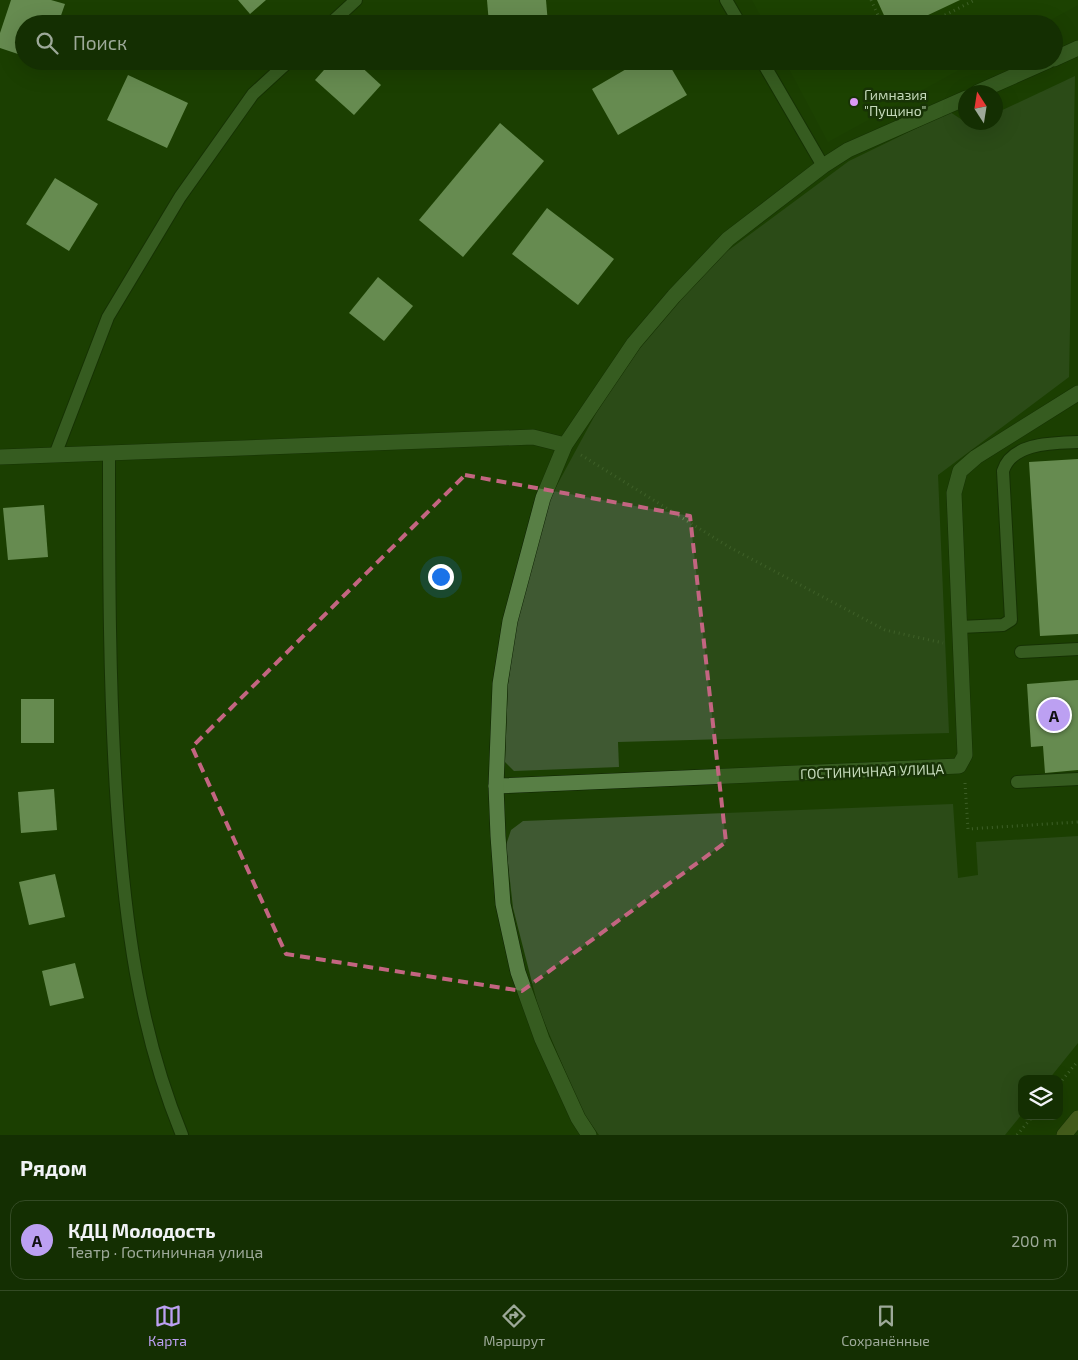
<!DOCTYPE html>
<html lang="ru">
<head>
<meta charset="utf-8">
<style>
	body { margin:0; font-family:"Exo 2",sans-serif; background:#213b11; color:#f1f3f6 }
	.controls { position:absolute; right:15px; bottom:15px; display:grid; overflow:hidden; border-radius:10px; box-shadow:0 5px 20px #0002 }
	.controls button { width:45px; height:45px; display:grid; place-items:center; padding:0; border:0; border-bottom:1px solid #334a24; background:#142f02; color:#f1f3f6; font:25px sans-serif }
	.compass { position:absolute; left:958px; top:85px; width:45px; height:45px; border-radius:50%; background:#142f02; box-shadow:0 5px 20px #0002; rotate:348deg }
	.you { position:absolute; left:440px; top:576px; width:18px; height:18px; margin:-12px; border:4px solid #fff; border-radius:50%; background:#1a73e8; box-shadow:0 0 0 8px #1a73e833 }
	.badge { display:grid; place-items:center; width:32px; height:32px; border-radius:50%; background:#bca0f2; color:#111; font-size:16px; font-weight:700 }
	.pin { position:absolute; translate:-50% -50%; border:2px solid #fff; box-shadow:0 1px 5px #0006 }
	.list { margin:0; padding:0; list-style:none }
	h2 { display:flex; justify-content:space-between; align-items:center; height:65px; margin:0; padding:0 20px; font-size:21px }
	h2 small { font-size:16px; font-weight:400; color:#9da999 }
	.list li { display:grid; grid-template-columns:32px 1fr auto; gap:15px; align-items:center; box-sizing:border-box; height:80px; margin:0 10px 10px; padding:0 10px; border:1px solid #334a24; border-radius:15px }
	.list b { display:block; font-size:19px; white-space:nowrap }
	.list p { margin:0; font-size:16px; white-space:nowrap; color:#9da999 }
	.list em { font-size:16px; font-style:normal; color:#9da999 }
	.icon { flex:none; width:28px; height:28px; fill:none; stroke:currentColor; stroke-width:2; stroke-linecap:round; stroke-linejoin:round }
	.map { position:relative; flex:none; width:1078px; height:1135px; overflow:hidden }
	.search { position:absolute; background:#142f02; box-shadow:0 5px 20px #0002; left:15px; right:15px; top:15px; height:55px; display:flex; align-items:center; gap:12px; box-sizing:border-box; padding:0 18px; border-radius:28px; color:#9da999; font-size:19px }
	.sheet { height:155px; background:#142f02 }
	nav { display:flex; justify-content:space-around; align-items:center; box-sizing:border-box; height:70px; border-top:1px solid #334a24; background:#142f02; font-size:14px; color:#9da999 }
	nav a { display:grid; justify-items:center; gap:2px }
	nav .on { color:#bca0f2 }
	.map>svg:first-child { display:block }
	.built { fill:#1e4600 }
	.green { fill:#3f5932 }
	.building { fill:#c1e7af }
	.lines { fill:none; stroke-linecap:round; stroke-linejoin:round }
	.lane-casing { stroke:#0f2205; stroke-width:14 }
	.street-casing { stroke:#0f2205; stroke-width:16 }
	.secondary-casing { stroke:#0f2205; stroke-width:16 }
	.path { stroke:#688656; stroke-width:3; stroke-dasharray:1 4; stroke-linecap:butt }
	.lane { stroke:#587f45; stroke-width:12 }
	.street { stroke:#587f45; stroke-width:15 }
	.secondary { stroke:#737f3b; stroke-width:15 }
	.marked { fill:none; stroke:#c36581; stroke-width:4; stroke-dasharray:10 6; stroke-linejoin:round }
	.poi-dot { fill:#db99f5; stroke:#183306; stroke-width:2 }
	.labels { text-anchor:middle; dominant-baseline:central; stroke-width:5; stroke-linejoin:round; paint-order:stroke }
	.poi-label { font-size:14px; fill:#c4d9ba; stroke:#183306; text-anchor:start }
	.street-label { font-size:14px; fill:#c4d9ba; stroke:#183306 }
</style>
</head>
<body>
<div class="map">
<svg width="1078" height="1135" viewBox="0 0 1078 1135">
	<rect width="100%" height="100%" fill="#1b3f02"/>
	<!-- built -->
	<g class="built">
		<polygon points="752,0 1078,0 1078,5 1043,24 765,24"/>
		<polygon points="785,61 975,61 828,142"/>
	</g>
	<!-- green -->
	<g class="green">
		<polygon points="1075,76 1069,377 938,475 949,733 618,742 619,767 514,771 505,762 508,684 516,626 550,498 601,404 649,335 718,258 849,161 950,112 970,125 976,123 996,122 996,113"/>
		<polygon points="953,804 958,878 978,875 976,842 1078,836 1078,1043 1049,1079 1022,1079 1022,1114 1005,1135 599,1135 583,1113 539,1010 513,908 506,845 511,830 523,821"/>
	</g>
	<!-- building -->
	<g class="building">
		<polygon points="11,0 51,0 65,4 58,24 24,24 24,56 0,48 0,33"/>
		<polygon points="238,0 266,0 250,14"/>
		<polygon points="487,0 546,0 548,24 489,24"/>
		<polygon points="877,0 960,0 909,24 888,24"/>
		<polygon points="332,61 355,61 381,85 354,115 315,80"/>
		<polygon points="640,61 667,61 687,95 618,135 592,89"/>
		<polygon points="128,75 188,103 167,148 107,120"/>
		<polygon points="500,123 544,161 463,257 419,220"/>
		<polygon points="55,178 98,204 69,251 26,224"/>
		<polygon points="547,208 614,259 578,305 512,254"/>
		<polygon points="378,277 413,306 384,341 349,313"/>
		<polygon points="1078,459 1078,634 1040,636 1029,462"/>
		<polygon points="44,505 48,557 8,560 3,508"/>
		<polygon points="1078,680 1078,770 1045,773 1043,746 1031,747 1027,684"/>
		<rect x="21" y="699" width="33" height="44"/>
		<polygon points="54,789 57,830 21,833 18,792"/>
		<polygon points="55,874 65,917 29,925 19,882"/>
		<polygon points="75,963 84,998 50,1006 42,971"/>
	</g>
	<g class="lines">
		<!-- lane casing -->
		<g class="lane-casing">
			<g id="lane">
				<polyline points="726,0 740,24"/>
				<polyline points="330,24 356,0"/>
				<polyline points="762,61 823,166"/>
				<path d="M109,454C109,571 109,688 117,806C125,920 138,1028 182,1135"/>
				<polyline points="55,455 108,317 180,197 253,94 289,61"/>
				<path d="M960,627L1003,625L1011,620L1003,471C1012,442 1054,443 1078,442"/>
				<polyline points="1021,652 1078,649"/>
				<polyline points="1017,782 1078,779"/>
			</g>
		</g>
		<!-- street casing -->
		<g class="street-casing">
			<g id="street">
				<polyline points="1054,59 1078,48"/>
				<polyline points="978,92 1048,61"/>
				<polyline points="0,457 533,437 565,445"/>
				<polyline points="496,786 959,766 965,755 954,493 960,471 976,457 1078,393"/>
				<polyline points="589,1135 578,1118 542,1039 518,972 503,904 498,836 496,786 500,684 510,621 543,498 565,445 634,343 674,296 728,239 823,166 848,150 966,98"/>
			</g>
		</g>
		<!-- secondary casing -->
		<g class="secondary-casing">
			<polyline id="secondary" points="1064,1135 1078,1118"/>
		</g>
		<!-- path -->
		<g class="path">
			<polyline points="871,0 882,24"/>
			<polyline points="927,24 975,0"/>
			<polyline points="581,455 729,547 885,630 943,643"/>
			<polyline points="965,783 968,829 1078,822"/>
			<polyline points="1059,1084 1078,1061"/>
			<polyline points="1017,1135 1033,1116"/>
		</g>
		<!-- lane -->
		<use href="#lane" class="lane"/>
		<!-- street -->
		<use href="#street" class="street"/>
		<!-- secondary -->
		<use href="#secondary" class="secondary"/>
	</g>
	<!-- marked area -->
	<path d="M0 0H1078V1135H0ZM465,475L690,516L726,842L522,991L286,954L192,747Z" fill="#1b3f02" fill-opacity=".55" fill-rule="evenodd"/>
	<path class="marked" d="M465,475L690,516L726,842L522,991L286,954L192,747Z"/>
	<!-- markers -->
	<circle class="poi-dot" cx="854" cy="102" r="5"/>
	<g class="labels">
		<!-- poi labels -->
		<g class="poi-label">
			<text x="864" y="94">Гимназия<tspan x="864" dy="16">"Пущино"</tspan></text>
		</g>
		<!-- street labels -->
		<g class="street-label">
			<text transform="translate(872 771) rotate(-2)">ГОСТИНИЧНАЯ УЛИЦА</text>
		</g>
	</g>
</svg>
<div class="controls">
<button><svg class="icon" aria-label="layers" viewBox="0 0 24 24"><path d="M12 4l9 5-9 5-9-5zM3 14l9 5 9-5"/></svg></button>
</div>
<svg class="compass" viewBox="-18 -18 36 36"><path d="M0-13l5 13h-10z" fill="#e53935"/><path d="M0 13l5-13h-10z" fill="#9da999"/></svg>
<div class="you"></div>
<div class="pin badge" style="left:1054px;top:715px">A</div>
<div class="search"><svg class="icon" aria-label="search" viewBox="0 0 24 24"><circle cx="10" cy="10" r="6"/><path d="M15 15l6 6"/></svg>Поиск</div>
</div>
<section class="sheet">
<h2>Рядом<small></small></h2>
<ul class="list">
<li><span class="badge">A</span><div><b>КДЦ Молодость</b><p>Театр · Гостиничная улица</p></div><em>200 m</em></li>
</ul>
</section>
<nav>
<a class="on"><svg class="icon" aria-label="map" viewBox="0 0 24 24"><path d="M3 6l6-2 6 2 6-2v14l-6 2-6-2-6 2zM9 4v14M15 6v14"/></svg>Карта</a>
<a><svg class="icon" aria-label="directions" viewBox="0 0 24 24"><path d="M12 3l9 9-9 9-9-9zM9 14v-3h6M13 9l2 2-2 2"/></svg>Маршрут</a>
<a><svg class="icon" aria-label="saved" viewBox="0 0 24 24"><path d="M7 4h10v16l-5-4-5 4z"/></svg>Сохранённые</a>
</nav>
</body>
</html>
